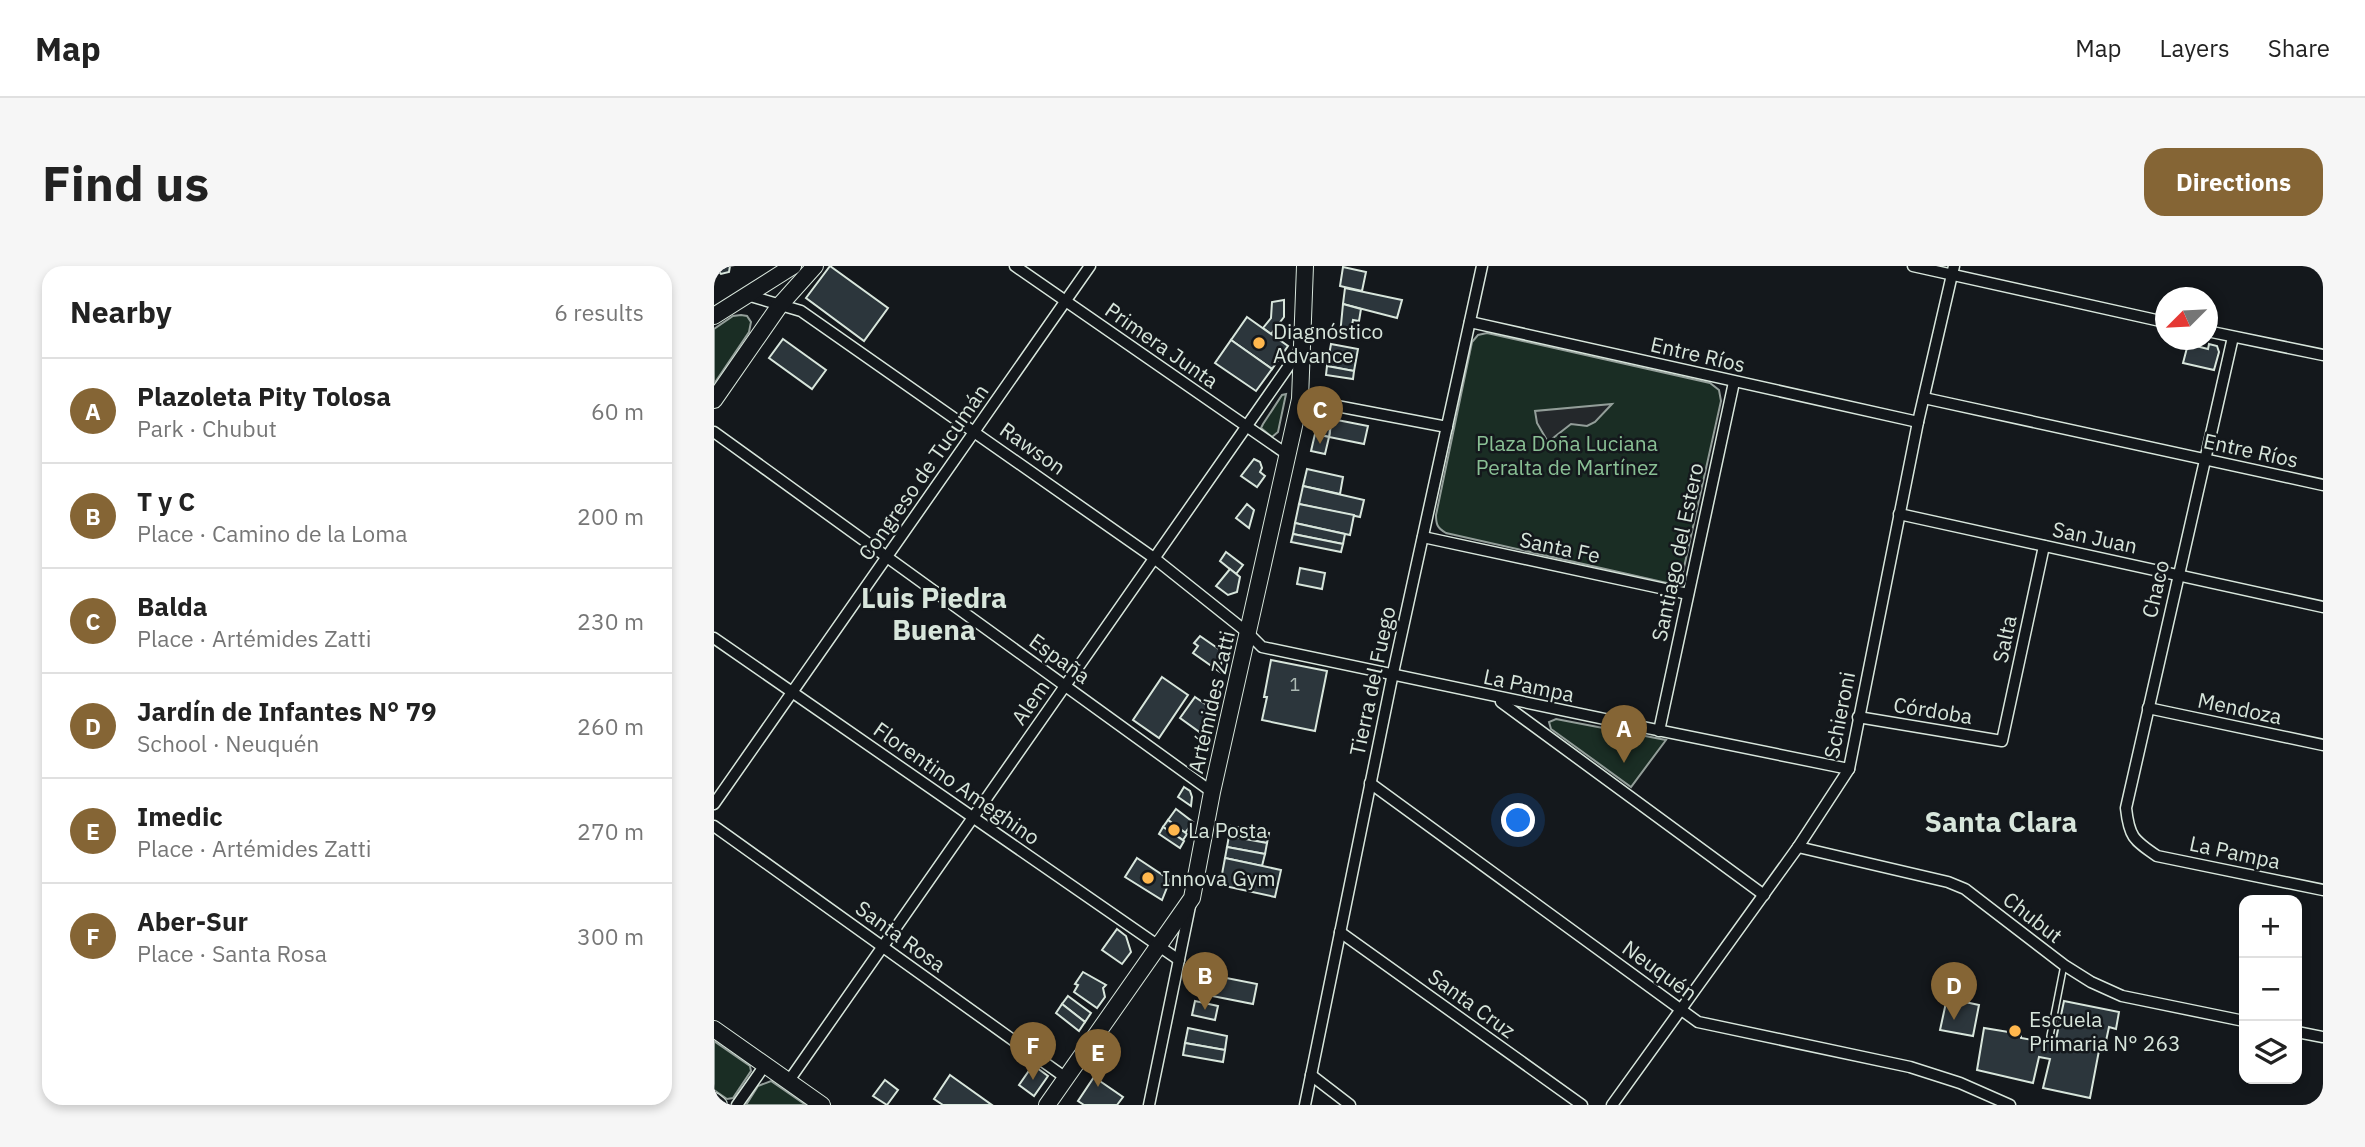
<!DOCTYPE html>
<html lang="en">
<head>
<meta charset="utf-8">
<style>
	body { margin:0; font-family:"IBM Plex Sans",sans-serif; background:#f6f6f6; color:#222 }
	.controls { position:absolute; right:21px; bottom:21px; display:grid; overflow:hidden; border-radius:14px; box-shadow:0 4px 10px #0003 }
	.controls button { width:63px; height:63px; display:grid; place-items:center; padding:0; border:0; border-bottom:2px solid #e0e0e0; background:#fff; color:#222; font:35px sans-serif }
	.compass { position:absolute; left:1441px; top:21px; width:63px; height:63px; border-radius:50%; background:#fff; box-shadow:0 4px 10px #0003; rotate:246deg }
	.you { position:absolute; left:805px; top:555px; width:24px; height:24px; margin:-18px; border:5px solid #fff; border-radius:50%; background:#1a73e8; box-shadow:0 0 0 10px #1a73e833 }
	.badge { display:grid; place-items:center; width:46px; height:46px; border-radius:50%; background:#856535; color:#fff; font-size:23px; font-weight:700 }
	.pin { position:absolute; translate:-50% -58px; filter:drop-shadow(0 2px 4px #0008) }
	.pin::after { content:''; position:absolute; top:37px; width:24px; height:21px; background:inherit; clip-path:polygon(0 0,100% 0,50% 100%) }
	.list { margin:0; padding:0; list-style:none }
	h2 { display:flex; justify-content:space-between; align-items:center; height:91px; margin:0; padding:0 28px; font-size:30px }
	h2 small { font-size:23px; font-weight:400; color:#767676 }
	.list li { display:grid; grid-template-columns:46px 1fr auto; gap:21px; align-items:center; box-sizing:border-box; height:105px; padding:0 28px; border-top:2px solid #e0e0e0 }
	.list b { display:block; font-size:26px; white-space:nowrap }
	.list p { margin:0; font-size:23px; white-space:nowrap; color:#767676 }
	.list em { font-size:23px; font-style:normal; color:#767676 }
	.icon { flex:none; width:38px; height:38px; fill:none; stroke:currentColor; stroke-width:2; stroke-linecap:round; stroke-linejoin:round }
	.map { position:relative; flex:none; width:1609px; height:839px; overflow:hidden; border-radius:21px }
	header { display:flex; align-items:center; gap:42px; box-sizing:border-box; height:98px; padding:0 35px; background:#fff; border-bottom:2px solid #e0e0e0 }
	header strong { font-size:33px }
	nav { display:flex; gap:38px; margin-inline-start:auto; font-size:24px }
	.intro { display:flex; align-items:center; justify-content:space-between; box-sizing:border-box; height:168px; padding:0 42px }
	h1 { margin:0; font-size:49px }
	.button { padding:18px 32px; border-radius:21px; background:#856535; color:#fff; font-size:24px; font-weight:700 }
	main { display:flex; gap:42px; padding:0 42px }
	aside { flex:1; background:#fff; border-radius:21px; box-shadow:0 4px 10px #0003 }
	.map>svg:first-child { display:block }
	.green { fill:#1a2d24; stroke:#939e99; stroke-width:2 }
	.parking { fill:#24282b; stroke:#939e99; stroke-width:2 }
	.building { fill:#2c363c; stroke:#d8e6dc; stroke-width:2 }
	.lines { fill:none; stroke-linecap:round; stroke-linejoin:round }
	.service-casing { stroke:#d8e6dc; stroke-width:8 }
	.minor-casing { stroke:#d8e6dc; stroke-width:13 }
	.secondary-casing { stroke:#d8e6dc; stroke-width:18 }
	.service { stroke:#14181c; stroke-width:5 }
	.minor { stroke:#14181c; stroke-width:10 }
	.secondary { stroke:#14181c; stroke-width:16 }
	.poi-dot { fill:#ffb74d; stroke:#14181c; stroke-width:2.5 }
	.labels { text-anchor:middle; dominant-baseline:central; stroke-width:5; stroke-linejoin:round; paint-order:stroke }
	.number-label { font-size:18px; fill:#adbab4 }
	.poi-label { font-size:21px; fill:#d8e6dc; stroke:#14181c; text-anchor:start }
	.street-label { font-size:21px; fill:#d8e6dc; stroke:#14181c }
	.park-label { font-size:21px; fill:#8ac095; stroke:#14181c }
	.district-label { font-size:28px; font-weight:bold; fill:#d8e6dc; stroke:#14181c }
</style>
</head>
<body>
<header>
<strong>Map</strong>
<nav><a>Map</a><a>Layers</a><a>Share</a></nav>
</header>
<div class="intro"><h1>Find us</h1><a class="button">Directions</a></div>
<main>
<aside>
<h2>Nearby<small>6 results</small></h2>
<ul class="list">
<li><span class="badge">A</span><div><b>Plazoleta Pity Tolosa</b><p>Park · Chubut</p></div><em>60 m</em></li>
<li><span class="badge">B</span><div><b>T y C</b><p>Place · Camino de la Loma</p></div><em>200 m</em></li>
<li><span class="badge">C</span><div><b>Balda</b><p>Place · Artémides Zatti</p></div><em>230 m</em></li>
<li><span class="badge">D</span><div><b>Jardín de Infantes N° 79</b><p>School · Neuquén</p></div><em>260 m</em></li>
<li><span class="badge">E</span><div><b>Imedic</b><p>Place · Artémides Zatti</p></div><em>270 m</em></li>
<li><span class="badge">F</span><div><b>Aber-Sur</b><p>Place · Santa Rosa</p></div><em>300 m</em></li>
</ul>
</aside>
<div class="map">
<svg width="1609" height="839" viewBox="0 0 1609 839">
	<rect width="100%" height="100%" fill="#14181c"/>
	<!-- green -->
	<g class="green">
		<polygon points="27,49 33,50 37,56 35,66 0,118 0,63 19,50"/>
		<path d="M773,67L996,117L1005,124L1007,135L969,306L963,315L953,317L732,267C723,262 722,258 722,249L758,76L764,69Z"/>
		<polygon points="572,128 564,166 558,171 547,162 549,158 568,129"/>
		<polygon points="842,453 952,474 917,521 837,463 835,456"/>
		<polygon points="0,775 36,800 37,805 19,832 13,833 0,824"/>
		<polygon points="57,815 92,839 32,839 44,820"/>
	</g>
	<!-- parking -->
	<polygon class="parking" points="898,138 881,156 873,160 857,158 834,176 823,157 821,145"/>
	<!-- building -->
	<g class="building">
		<polygon points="0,0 16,0 15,6 7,8"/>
		<polygon points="116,0 174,42 150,75 92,32"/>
		<polygon points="629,1 652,6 648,25 626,20"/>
		<polygon points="631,22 688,34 683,52 629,38"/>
		<polygon points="570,34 570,51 557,68 549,62 557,52 558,36"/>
		<polygon points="629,38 647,43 645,55 639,54 636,71 626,69"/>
		<polygon points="533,51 574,80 558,103 517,74"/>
		<polygon points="69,73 112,104 98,123 55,92"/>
		<polygon points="517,74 558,103 542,125 501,97"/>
		<polygon points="617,78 644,83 640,105 613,100"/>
		<polygon points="1474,78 1494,83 1495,78 1503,80 1505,86 1500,104 1469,97"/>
		<polygon points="613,100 640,105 639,113 612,109"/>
		<polygon points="606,150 618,153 616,163 604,161"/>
		<polygon points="618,153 654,160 650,178 615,171"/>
		<polygon points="604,161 616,163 615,171 603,168"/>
		<polygon points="601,168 615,171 611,188 597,185"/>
		<polygon points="540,193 546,196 548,202 546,206 551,210 543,221 527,210"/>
		<polygon points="593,203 629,211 626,228 589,220"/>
		<polygon points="589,220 650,234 646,251 585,238"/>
		<polygon points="533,238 540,244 535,262 522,252"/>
		<polygon points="585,238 640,249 636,269 581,257"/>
		<polygon points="581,257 631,268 629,278 579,268"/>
		<polygon points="579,268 629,278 627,286 577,276"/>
		<polygon points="512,286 529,299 522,308 506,295"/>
		<polygon points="586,302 611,307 608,323 583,318"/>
		<polygon points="516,303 526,311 523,326 514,329 502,320"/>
		<polygon points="486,370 509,386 506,406 479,387 484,380 480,377"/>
		<polygon points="557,394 613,405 601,465 548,454 553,431 550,431"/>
		<polygon points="448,411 474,429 445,472 419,454"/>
		<polygon points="481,431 497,442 491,470 466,452"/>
		<polygon points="470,521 476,525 478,531 477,540 464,531"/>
		<polygon points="462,543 479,556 471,567 454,554"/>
		<polygon points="454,554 473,568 469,574 449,561"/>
		<polygon points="517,560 555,567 553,577 515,570"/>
		<polygon points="449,561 470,575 466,582 445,568"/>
		<polygon points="515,570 553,577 551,588 513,581"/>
		<polygon points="513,581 551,588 548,600 511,592"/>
		<polygon points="423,592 456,614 448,634 411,611"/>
		<polygon points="511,592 567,604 561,631 506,619"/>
		<polygon points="403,663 412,670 417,686 408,698 388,684"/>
		<polygon points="369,706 392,719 389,722 391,731 383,742 360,726 364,719 361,718"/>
		<polygon points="487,707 543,718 539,738 483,727"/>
		<polygon points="354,730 377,747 371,756 348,738"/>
		<polygon points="1233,732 1265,739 1259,770 1226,764"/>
		<polygon points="481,735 504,740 501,754 478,749"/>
		<polygon points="1350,735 1405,746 1402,763 1395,761 1392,775 1387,774 1376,832 1329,822 1336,793 1325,791 1319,817 1263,804 1270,762 1307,768 1307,772 1341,778"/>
		<polygon points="348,738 371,756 365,765 342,747"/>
		<polygon points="474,762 513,770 511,784 471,777"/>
		<polygon points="471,777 511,784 509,796 469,789"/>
		<polygon points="319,799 334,810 320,830 305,819"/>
		<polygon points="236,809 278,839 229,839 220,833"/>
		<polygon points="380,811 409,831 403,839 370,839 364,835"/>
		<polygon points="171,814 184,824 173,839 159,830"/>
	</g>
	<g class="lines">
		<!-- service casing -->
		<g class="service-casing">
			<polyline id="service" points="1336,770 1350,699"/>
		</g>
		<!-- minor casing -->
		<g class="minor-casing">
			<g id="minor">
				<polyline points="301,0 574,189"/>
				<polyline points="1199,0 1451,56"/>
				<path d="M33,29L87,45L440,292L534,367L548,381C743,422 939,464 1135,503"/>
				<polyline points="756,56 1204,156"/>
				<polyline points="1493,65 1609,89"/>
				<path d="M1519,71L1412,542C1415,570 1419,574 1443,590L1609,624"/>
				<polyline points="1210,132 1609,219"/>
				<polyline points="586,133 733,161"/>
				<polyline points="0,166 498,526"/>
				<polyline points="1185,248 1609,341"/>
				<polyline points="709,271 974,328"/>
				<polyline points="0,372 465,694"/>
				<polyline points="787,436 1050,629"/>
				<polyline points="1434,442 1609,479"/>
				<polyline points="1144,451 1288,475 1330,280"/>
				<polyline points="945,465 1020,116"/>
				<polyline points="656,517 984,756 1196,801 1246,817 1296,839"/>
				<polyline points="0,538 376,0"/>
				<polyline points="0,560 352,812"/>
				<polyline points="1084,581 1234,616 1251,623 1350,699 1377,716 1408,730 1530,755"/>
				<polyline points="626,666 868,839"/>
				<polyline points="1583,766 1609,771"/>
				<polyline points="597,809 636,839"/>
				<polyline points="74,816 588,81"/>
				<polyline points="23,839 51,799"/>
				<polyline points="435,839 476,640"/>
				<polyline points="591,839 679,407 768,0"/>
				<polyline points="898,839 1084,581 1135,503 1204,156 1240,0"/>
			</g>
		</g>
		<!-- secondary casing -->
		<g class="secondary-casing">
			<g id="secondary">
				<polyline points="0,50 79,0"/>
				<polyline points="0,134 66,39 101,0"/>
				<polyline points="0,763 108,839"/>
				<polyline points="0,835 5,839"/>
				<polyline points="333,839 478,632 498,526 586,133 591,0"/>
			</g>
		</g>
		<!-- service -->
		<use href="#service" class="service"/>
		<!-- minor -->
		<use href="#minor" class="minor"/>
		<!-- secondary -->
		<use href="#secondary" class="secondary"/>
	</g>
	<!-- markers -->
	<g class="poi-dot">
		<circle cx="545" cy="77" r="7"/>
		<circle cx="460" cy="564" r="7"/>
		<circle cx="434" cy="612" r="7"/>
		<circle cx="1301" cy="765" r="7"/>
	</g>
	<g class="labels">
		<!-- number labels -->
		<g class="number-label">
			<text x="581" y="418">1</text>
		</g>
		<!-- poi labels -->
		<g class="poi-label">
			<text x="559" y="65">Diagnóstico<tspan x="559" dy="24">Advance</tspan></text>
			<text x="474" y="564">La Posta</text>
			<text x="448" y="612">Innova Gym</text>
			<text x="1315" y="753">Escuela<tspan x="1315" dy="24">Primaria N° 263</tspan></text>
		</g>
		<!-- street labels -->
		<g class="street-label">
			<text transform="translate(448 79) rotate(35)">Primera Junta</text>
			<text transform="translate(984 88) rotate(13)">Entre Ríos</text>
			<text transform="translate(319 182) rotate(35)">Rawson</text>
			<text transform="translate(1537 184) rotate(12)">Entre Ríos</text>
			<text transform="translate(209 206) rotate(-55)">Congreso de Tucumán</text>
			<text transform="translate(1381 271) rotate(12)">San Juan</text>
			<text transform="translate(846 281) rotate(12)">Santa Fe</text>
			<text transform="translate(963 286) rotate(-78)">Santiago del Estero</text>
			<text transform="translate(1441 323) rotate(-77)">Chaco</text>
			<text transform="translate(1290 373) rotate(-78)">Salta</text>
			<text transform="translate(346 392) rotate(36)">España</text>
			<text transform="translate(658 415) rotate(-78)">Tierra del Fuego</text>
			<text transform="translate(815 419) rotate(12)">La Pampa</text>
			<text transform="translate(316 436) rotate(-55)">Alem</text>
			<text transform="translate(497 436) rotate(-77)">Artémides Zatti</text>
			<text transform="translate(1526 442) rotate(12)">Mendoza</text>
			<text transform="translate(1219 444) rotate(9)">Córdoba</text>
			<text transform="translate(1125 449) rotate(-79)">Schieroni</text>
			<text transform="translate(243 517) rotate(35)">Florentino Ameghino</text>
			<text transform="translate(1521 586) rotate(12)">La Pampa</text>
			<text transform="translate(1319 651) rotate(38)">Chubut</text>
			<text transform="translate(187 670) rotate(36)">Santa Rosa</text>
			<text transform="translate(946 704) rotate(36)">Neuquén</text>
			<text transform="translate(758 737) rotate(36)">Santa Cruz</text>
		</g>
		<!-- park labels -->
		<g class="park-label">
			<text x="853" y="177">Plaza Doña Luciana<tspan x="853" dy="24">Peralta de Martínez</tspan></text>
		</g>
		<!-- district labels -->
		<g class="district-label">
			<text x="220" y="331">Luis Piedra<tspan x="220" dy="32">Buena</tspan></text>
			<text x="1287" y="555">Santa Clara</text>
		</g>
	</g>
</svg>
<div class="controls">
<button>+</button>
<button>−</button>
<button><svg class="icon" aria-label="layers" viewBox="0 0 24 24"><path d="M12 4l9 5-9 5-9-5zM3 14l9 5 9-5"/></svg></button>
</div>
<svg class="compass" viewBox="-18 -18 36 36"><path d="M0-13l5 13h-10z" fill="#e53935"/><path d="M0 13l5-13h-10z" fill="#767676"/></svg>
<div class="you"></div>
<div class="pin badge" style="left:910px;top:497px">A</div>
<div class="pin badge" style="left:491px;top:744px">B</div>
<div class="pin badge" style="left:606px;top:178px">C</div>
<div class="pin badge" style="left:1240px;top:754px">D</div>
<div class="pin badge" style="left:384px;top:821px">E</div>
<div class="pin badge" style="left:319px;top:814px">F</div>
</div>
</main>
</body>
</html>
